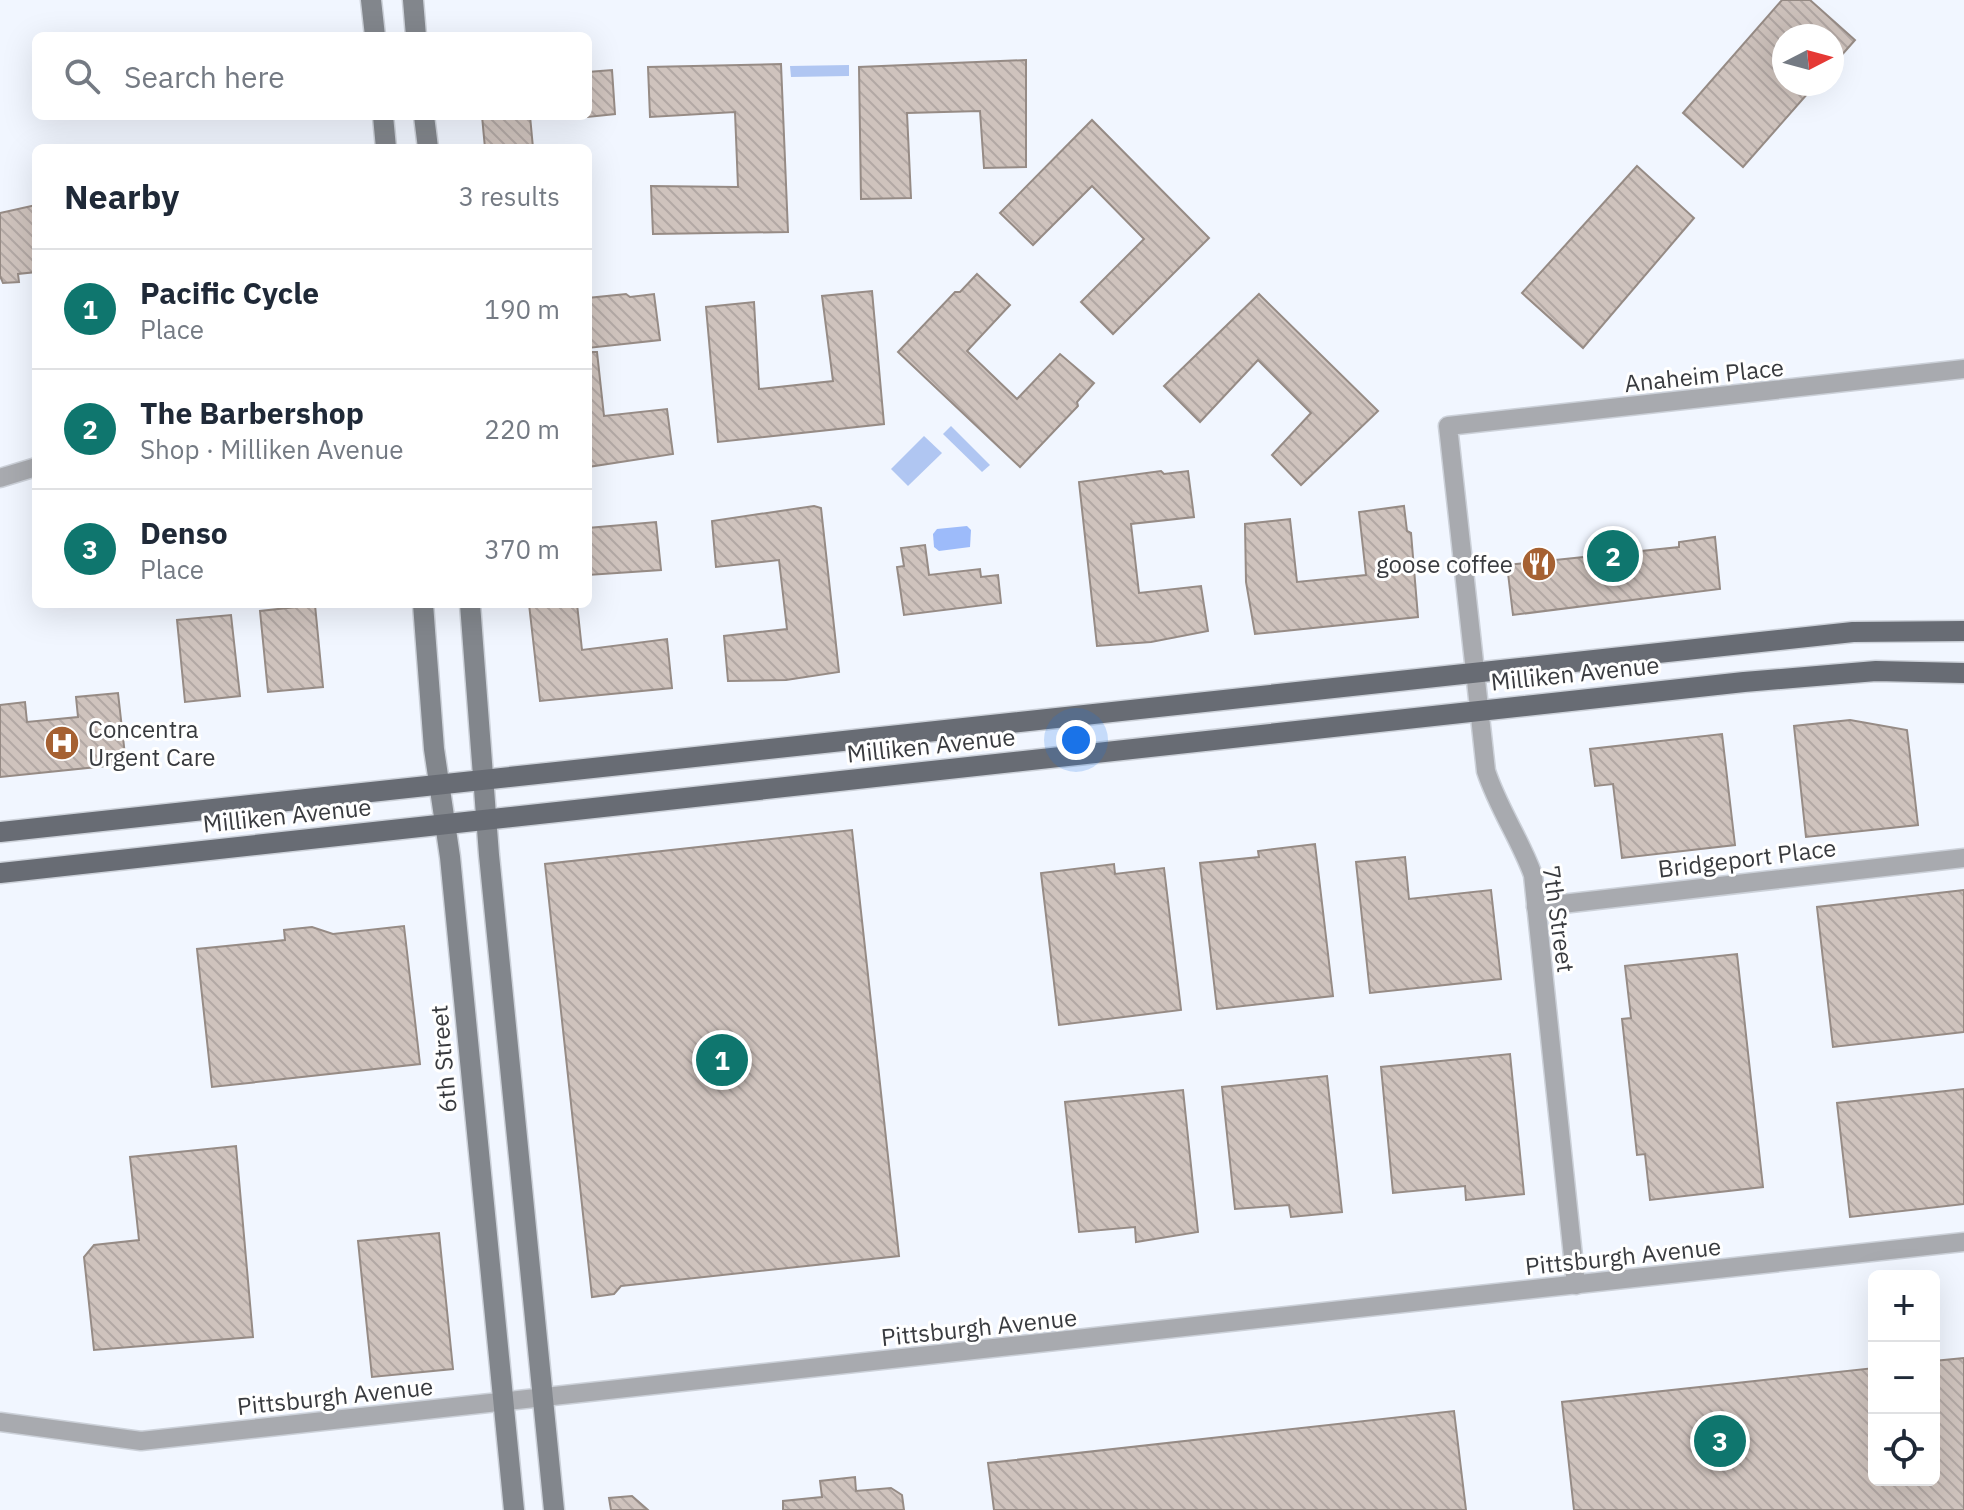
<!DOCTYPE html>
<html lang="en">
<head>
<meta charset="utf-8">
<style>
	body { margin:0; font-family:"IBM Plex Sans",sans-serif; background:#f2f2f3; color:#1f2937 }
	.controls { position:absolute; right:24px; bottom:24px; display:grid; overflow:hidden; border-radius:12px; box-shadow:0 8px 32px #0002 }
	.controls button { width:72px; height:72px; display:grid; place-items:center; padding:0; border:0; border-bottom:2px solid #e0e1e3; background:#fff; color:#1f2937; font:40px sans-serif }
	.compass { position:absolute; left:1772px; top:24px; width:72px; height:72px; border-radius:50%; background:#fff; box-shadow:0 8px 32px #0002; rotate:84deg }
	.you { position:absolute; left:1076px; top:740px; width:28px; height:28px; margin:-20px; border:6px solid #fff; border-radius:50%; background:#1a73e8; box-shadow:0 0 0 12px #1a73e833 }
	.badge { display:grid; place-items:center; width:52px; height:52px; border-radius:50%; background:#0f766e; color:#fff; font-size:26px; font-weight:700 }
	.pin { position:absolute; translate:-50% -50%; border:4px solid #fff; box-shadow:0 2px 8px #0006 }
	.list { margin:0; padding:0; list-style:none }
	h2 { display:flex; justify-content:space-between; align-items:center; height:104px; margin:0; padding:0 32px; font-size:34px }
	h2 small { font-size:26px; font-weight:400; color:#747a83 }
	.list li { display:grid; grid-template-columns:52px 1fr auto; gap:24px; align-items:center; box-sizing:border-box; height:120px; padding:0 32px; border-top:2px solid #e0e1e3 }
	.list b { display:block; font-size:30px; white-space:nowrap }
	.list p { margin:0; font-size:26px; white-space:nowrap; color:#747a83 }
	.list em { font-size:26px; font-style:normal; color:#747a83 }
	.icon { flex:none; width:44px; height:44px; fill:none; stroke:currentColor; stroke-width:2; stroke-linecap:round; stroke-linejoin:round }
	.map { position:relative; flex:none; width:1964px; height:1510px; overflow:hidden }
	.search { position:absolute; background:#fff; box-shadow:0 8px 32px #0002; left:32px; top:32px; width:560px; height:88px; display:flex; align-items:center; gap:20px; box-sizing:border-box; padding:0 28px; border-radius:12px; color:#747a83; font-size:30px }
	.panel { position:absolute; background:#fff; box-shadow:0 8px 32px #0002; left:32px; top:144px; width:560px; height:464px; border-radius:12px }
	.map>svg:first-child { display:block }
	.park { fill:#b0c6f2 }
	.water { fill:#9dbbfa }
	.building { fill:url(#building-back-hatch); stroke:#968b85; stroke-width:2 }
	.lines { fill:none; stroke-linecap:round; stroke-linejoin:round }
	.minor-casing { stroke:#ccd1d9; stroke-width:21 }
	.secondary-casing { stroke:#ccd1d9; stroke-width:23 }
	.primary-casing { stroke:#ccd1d9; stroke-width:23 }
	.minor { stroke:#a8aaaf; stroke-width:18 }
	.secondary { stroke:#82868c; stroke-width:20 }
	.primary { stroke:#686c74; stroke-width:20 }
	.labels { text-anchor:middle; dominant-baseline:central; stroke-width:6; stroke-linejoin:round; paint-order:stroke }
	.street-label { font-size:24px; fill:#393b3f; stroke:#fff }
	.poi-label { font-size:24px; fill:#393b3f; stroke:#fff; text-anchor:end }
</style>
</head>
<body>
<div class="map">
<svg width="1964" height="1510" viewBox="0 0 1964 1510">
	<defs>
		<pattern id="building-back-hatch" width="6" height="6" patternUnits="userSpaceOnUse" patternTransform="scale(2)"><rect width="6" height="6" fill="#cfc3bd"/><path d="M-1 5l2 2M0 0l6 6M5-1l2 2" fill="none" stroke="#b2a8a4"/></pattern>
	</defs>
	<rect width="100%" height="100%" fill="#f1f6ff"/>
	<!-- park -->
	<g class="park">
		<polygon points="849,65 849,76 791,77 790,66"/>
		<polygon points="951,426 990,465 982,472 943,434"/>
		<polygon points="924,436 942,453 908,486 891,469"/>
	</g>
	<!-- water -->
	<polygon class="water" points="967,526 971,530 970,547 939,551 934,547 933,534 937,529"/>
	<!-- building -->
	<g class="building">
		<polygon points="1782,0 1810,0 1855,40 1832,66 1832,36 1784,36 1784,84 1816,84 1743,167 1683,113"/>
		<polygon points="1026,60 1026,167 984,168 980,111 907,113 911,198 861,199 859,67"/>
		<polygon points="781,64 788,232 653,234 651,186 738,187 735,112 650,117 648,67"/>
		<polygon points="612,70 615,114 588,117 588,72"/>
		<polygon points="482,116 530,116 533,148 485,148"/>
		<polygon points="1092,120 1209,238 1113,334 1081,302 1144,239 1092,186 1033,245 1000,213"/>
		<polygon points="1637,166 1694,218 1583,348 1522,293"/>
		<polygon points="36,205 36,272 18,274 19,282 3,283 0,276 0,213"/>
		<polygon points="977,274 1010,305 967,351 1017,399 1060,354 1094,383 1077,402 1078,406 1020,467 898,352 955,292 960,292"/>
		<polygon points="872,291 884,424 718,442 706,307 754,302 759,389 833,381 822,296"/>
		<polygon points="626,294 630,297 654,294 660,340 588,348 588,298"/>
		<polygon points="1259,294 1378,411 1301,485 1272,455 1311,413 1258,360 1200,422 1164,386"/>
		<polygon points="588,352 597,352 604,416 667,409 673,454 588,467"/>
		<polygon points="1161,471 1164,474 1188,471 1194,517 1131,524 1139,593 1201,586 1208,631 1151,642 1097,646 1079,482"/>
		<polygon points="814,506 821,508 839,672 786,680 728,681 724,636 787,629 779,560 716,567 712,521"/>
		<polygon points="1404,506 1407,531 1411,533 1418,617 1255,634 1246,582 1245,524 1290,519 1297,582 1366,575 1359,512"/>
		<polygon points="656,522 661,570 588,575 588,528"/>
		<polygon points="1715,537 1720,589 1513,615 1507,565 1679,547 1679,542"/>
		<polygon points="925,545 929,575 980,569 981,577 998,575 1001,603 904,615 897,567 904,566 901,548"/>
		<polygon points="529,604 577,604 582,650 667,639 672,688 540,701"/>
		<polygon points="315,605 323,687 268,692 260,611"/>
		<polygon points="231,615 240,696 185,702 177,620"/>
		<polygon points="118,693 126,764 0,777 0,705 25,702 27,722 78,717 76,697"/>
		<polygon points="1850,720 1907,730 1918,825 1806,837 1794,726"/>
		<polygon points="1722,734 1735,845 1622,858 1613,784 1595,786 1590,749"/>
		<polygon points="852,830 899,1256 621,1286 614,1294 592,1297 545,864"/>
		<polygon points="1315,844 1333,996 1217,1009 1200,863 1259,857 1258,851"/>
		<polygon points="1405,857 1409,899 1491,890 1501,979 1370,993 1356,862"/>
		<polygon points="1114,864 1115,874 1164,868 1181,1010 1059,1025 1041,873"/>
		<polygon points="1964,890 1964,1032 1833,1047 1817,907"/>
		<polygon points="404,926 420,1064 212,1087 197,949 285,940 284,930 312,927 333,934"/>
		<polygon points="1737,954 1763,1187 1650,1200 1645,1154 1637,1155 1622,1019 1631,1018 1625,966"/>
		<polygon points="1510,1054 1524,1194 1466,1200 1465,1186 1393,1193 1381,1067"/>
		<polygon points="1327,1076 1342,1212 1291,1217 1289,1205 1235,1209 1222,1087"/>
		<polygon points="1964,1089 1964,1204 1850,1217 1837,1103"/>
		<polygon points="1183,1090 1198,1232 1136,1242 1135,1227 1079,1232 1065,1102"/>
		<polygon points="236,1146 253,1337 94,1350 84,1257 94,1245 139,1240 130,1157"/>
		<polygon points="439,1233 453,1369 372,1377 358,1241"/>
		<polygon points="1964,1358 1964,1510 1574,1510 1562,1402 1874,1368 1874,1480 1934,1480 1934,1361"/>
		<polygon points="1454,1411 1466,1510 994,1510 988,1463"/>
		<polygon points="855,1477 856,1491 891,1488 902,1495 904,1510 783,1510 783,1501 822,1497 820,1481"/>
		<polygon points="632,1496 648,1510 611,1510 609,1498"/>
	</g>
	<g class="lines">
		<!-- minor casing -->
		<g class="minor-casing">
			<g id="minor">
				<polyline points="0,478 36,467"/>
				<polyline points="1536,907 1964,858"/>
				<path d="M1576,1285L1533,875C1520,839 1498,808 1486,771L1448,426L1964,369"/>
				<polyline points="0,1422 141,1441 1964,1242"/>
			</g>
		</g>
		<!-- secondary casing -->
		<g class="secondary-casing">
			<g id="secondary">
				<polyline points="371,0 375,36"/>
				<polyline points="413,0 416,36"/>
				<polyline points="383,116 386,148"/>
				<polyline points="424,116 428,148"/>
				<polyline points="423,604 434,749 450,857 514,1510"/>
				<polyline points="470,604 489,855 554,1510"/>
			</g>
		</g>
		<!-- primary casing -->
		<g class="primary-casing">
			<g id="primary">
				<polyline points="0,832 1853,632 1964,631"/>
				<polyline points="0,873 1744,682 1876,671 1964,673"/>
			</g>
		</g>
		<!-- minor -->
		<use href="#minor" class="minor"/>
		<!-- secondary -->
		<use href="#secondary" class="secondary"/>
		<!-- primary -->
		<use href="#primary" class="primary"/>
	</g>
	<!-- icons -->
	<defs>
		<g id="restaurant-disc" transform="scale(1.8)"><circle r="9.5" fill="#a66132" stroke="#fff"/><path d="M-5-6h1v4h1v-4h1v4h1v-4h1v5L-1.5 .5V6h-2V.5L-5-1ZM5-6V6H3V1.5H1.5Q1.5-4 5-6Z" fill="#fff"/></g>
		<g id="hospital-disc" transform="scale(1.8)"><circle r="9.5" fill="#a66132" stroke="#fff"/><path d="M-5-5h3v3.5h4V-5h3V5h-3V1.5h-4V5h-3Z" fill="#fff"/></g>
	</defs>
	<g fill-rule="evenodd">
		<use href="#restaurant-disc" x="1539" y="564"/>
		<use href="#hospital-disc" x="62" y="743"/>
	</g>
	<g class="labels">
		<!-- street labels -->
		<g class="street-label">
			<text transform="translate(1704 375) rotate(-6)">Anaheim Place</text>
			<text transform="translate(1575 673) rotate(-6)">Milliken Avenue</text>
			<text transform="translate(931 745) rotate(-6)">Milliken Avenue</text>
			<text transform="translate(287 815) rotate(-6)">Milliken Avenue</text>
			<text transform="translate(1747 858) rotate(-7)">Bridgeport Place</text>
			<text transform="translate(1559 919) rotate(82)">7th Street</text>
			<text transform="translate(443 1059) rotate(-95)">6th Street</text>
			<text transform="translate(1623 1256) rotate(-6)">Pittsburgh Avenue</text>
			<text transform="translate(979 1327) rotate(-6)">Pittsburgh Avenue</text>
			<text transform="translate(335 1396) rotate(-6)">Pittsburgh Avenue</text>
		</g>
		<!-- poi labels -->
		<g class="poi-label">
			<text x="1513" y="564">goose coffee</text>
			<text x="88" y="729" text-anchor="start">Concentra<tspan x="88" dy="28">Urgent Care</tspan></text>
		</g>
	</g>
</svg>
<div class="controls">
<button>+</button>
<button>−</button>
<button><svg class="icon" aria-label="locate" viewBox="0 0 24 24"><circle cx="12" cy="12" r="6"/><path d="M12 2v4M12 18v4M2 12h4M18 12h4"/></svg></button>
</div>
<svg class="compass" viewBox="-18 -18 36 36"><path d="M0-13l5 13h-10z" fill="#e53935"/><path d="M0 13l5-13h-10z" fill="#747a83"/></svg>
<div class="you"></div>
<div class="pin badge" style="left:722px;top:1060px">1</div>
<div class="pin badge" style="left:1613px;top:556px">2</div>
<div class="pin badge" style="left:1720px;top:1441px">3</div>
<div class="search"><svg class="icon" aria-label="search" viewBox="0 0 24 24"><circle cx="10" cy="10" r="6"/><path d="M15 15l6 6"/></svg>Search here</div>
<section class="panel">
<h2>Nearby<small>3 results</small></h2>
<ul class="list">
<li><span class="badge">1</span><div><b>Pacific Cycle</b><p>Place</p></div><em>190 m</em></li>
<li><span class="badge">2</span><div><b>The Barbershop</b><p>Shop · Milliken Avenue</p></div><em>220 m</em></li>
<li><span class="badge">3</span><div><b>Denso</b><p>Place</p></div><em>370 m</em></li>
</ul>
</section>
</div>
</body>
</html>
